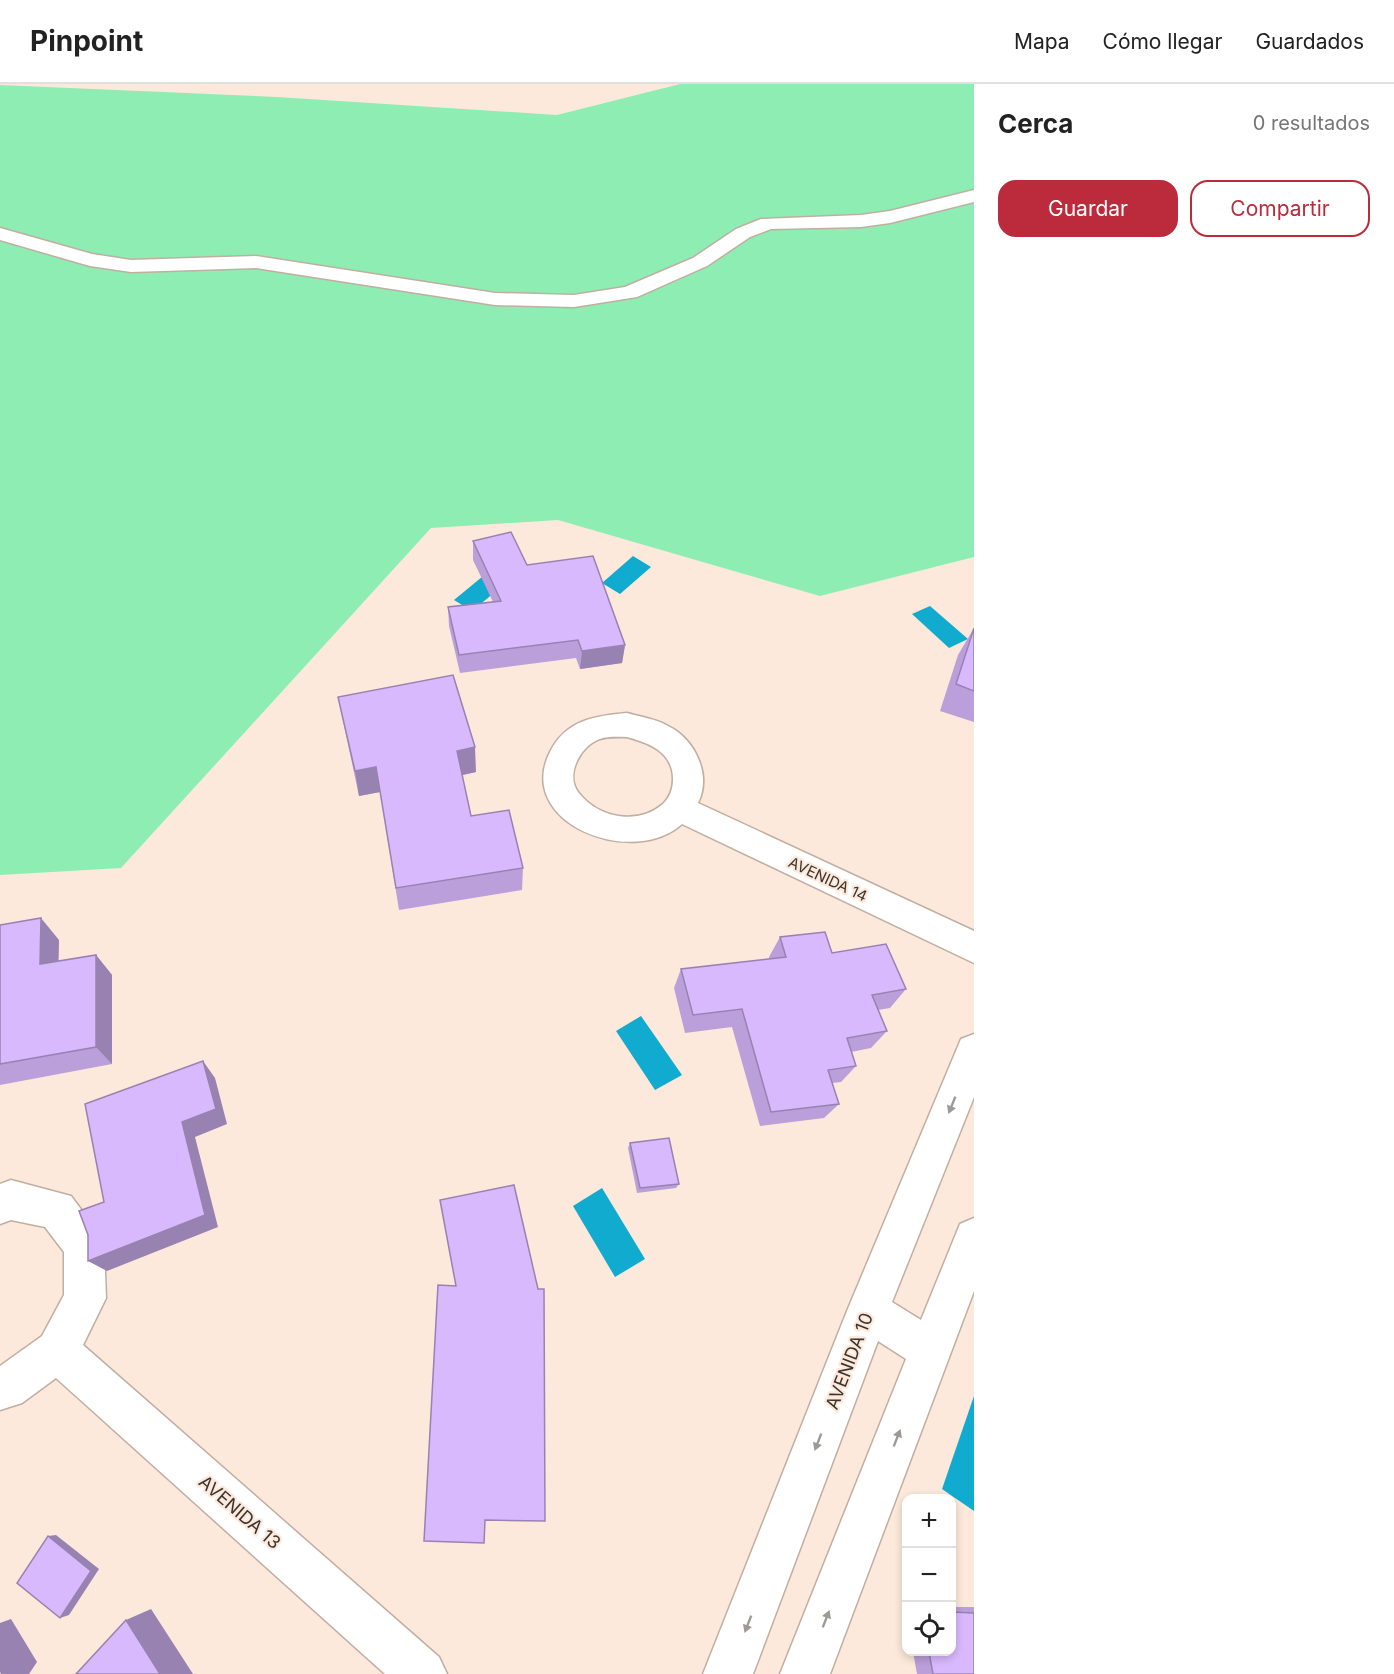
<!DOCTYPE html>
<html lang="es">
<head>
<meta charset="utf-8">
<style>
	body { margin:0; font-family:Inter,sans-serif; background:#f6f6f6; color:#222 }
	.controls { position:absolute; right:18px; bottom:18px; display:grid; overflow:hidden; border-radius:12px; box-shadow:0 3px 9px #0003 }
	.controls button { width:54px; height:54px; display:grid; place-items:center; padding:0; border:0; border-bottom:2px solid #e0e0e0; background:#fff; color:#222; font:30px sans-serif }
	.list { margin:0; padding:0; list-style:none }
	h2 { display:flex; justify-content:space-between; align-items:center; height:78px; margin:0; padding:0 24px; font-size:26px }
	h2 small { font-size:20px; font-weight:400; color:#767676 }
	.actions { display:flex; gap:12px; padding:18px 24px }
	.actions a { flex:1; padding:14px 0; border:2px solid #bc2b3c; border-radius:18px; text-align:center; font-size:21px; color:#bc2b3c }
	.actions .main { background:#bc2b3c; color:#fff }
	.icon { flex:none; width:33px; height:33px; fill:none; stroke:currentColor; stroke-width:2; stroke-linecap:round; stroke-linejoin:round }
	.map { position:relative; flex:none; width:974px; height:1590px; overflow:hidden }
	header { display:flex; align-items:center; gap:36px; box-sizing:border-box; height:84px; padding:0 30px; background:#fff; border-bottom:2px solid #e0e0e0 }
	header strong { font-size:28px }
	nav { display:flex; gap:33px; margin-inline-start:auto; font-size:21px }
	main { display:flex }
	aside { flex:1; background:#fff }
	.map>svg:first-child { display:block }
	.green { fill:#8eedb2 }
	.water { fill:#11abcf }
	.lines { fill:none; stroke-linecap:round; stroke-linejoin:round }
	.minor-casing { stroke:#c0afa1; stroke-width:3 }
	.minor { fill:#fff; fill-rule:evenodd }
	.wall { fill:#bb9fda }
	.shaded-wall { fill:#9882b1 }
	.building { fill:#d9b9fd; stroke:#9882b1; stroke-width:1.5 }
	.oneway { fill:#9c9996 }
	.labels { text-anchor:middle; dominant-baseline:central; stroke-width:4.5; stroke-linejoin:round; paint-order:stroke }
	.street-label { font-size:15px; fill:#3a332d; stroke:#fce9db }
	.near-street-label { font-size:18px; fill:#3a332d; stroke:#fce9db }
</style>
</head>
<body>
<header>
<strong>Pinpoint</strong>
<nav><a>Mapa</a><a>Cómo llegar</a><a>Guardados</a></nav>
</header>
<main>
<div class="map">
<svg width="974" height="1590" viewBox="0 0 974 1590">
	<rect width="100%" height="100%" fill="#fce9db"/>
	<!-- green -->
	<polygon class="green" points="680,0 974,0 974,473 820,512 558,436 431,444 121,784 0,791 0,1 277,13 557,31"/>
	<!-- water -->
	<g class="water">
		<polygon points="633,472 651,483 620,510 602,499"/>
		<polygon points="488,488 506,499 472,527 454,516"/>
		<polygon points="930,522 968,555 949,564 912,530"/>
		<polygon points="641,932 682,991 655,1006 616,947"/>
		<polygon points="602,1104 645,1175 615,1193 573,1122"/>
		<polygon points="974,1312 974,1427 942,1405"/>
	</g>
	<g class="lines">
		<!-- minor casing -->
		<g class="minor-casing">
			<g id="minor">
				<polygon points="974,106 974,118 890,139 861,143 771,145 750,153 707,182 637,213 574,223 495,221 256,184 131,188 90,182 0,156 0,144 92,170 131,176 256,172 495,209 574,211 625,203 693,174 736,145 761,135 861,131 890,127"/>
				<path d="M627,629C641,633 656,635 668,642C695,655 712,691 698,719L974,847V879L682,740C633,785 514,739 550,668C566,636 594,632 627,629ZM627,653C649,659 673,668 673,695C673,705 670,713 663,720C637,742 598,734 578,708C565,690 581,661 600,655C608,652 618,653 627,653Z"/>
				<polygon points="974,950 974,1013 892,1218 921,1236 960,1140 974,1134 974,1207 830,1590 780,1590 906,1275 878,1257 753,1590 703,1590 847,1227 956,967 961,955"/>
				<polygon points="11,1096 71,1112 98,1148 104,1162 106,1214 83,1261 439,1573 447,1590 385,1590 56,1294 22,1319 0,1326 0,1282 42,1252 64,1211 64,1168 45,1143 11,1136 0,1140 0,1100"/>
			</g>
		</g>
		<!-- minor -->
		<use href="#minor" class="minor"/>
	</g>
	<!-- wall -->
	<g class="wall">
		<polygon points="473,457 527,481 625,561 622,579 580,585 576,574 460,589 449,542 448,523 493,518 473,476"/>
		<polygon points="974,544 974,638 940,627 958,571"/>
		<polygon points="338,613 476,688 462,691 471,732 523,784 522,806 399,826 380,708 359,712"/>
		<polygon points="0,841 59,856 58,877 96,871 112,891 112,980 0,1001"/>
		<polygon points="780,853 832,869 906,905 890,924 878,926 887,947 871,964 851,968 856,982 841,998 832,999 839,1020 824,1034 760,1042 732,943 685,949 674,904 681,885 769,875 769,873"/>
		<polygon points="630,1059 679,1100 676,1104 637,1109 628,1064"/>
		<polygon points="951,1523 974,1523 974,1590 917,1590 913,1568 951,1568"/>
	</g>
	<!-- shaded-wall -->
	<g class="shaded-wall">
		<polygon points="625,561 622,579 580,585 582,567"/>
		<polygon points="475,663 476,688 458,692 457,667"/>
		<polygon points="376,683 380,708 359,712 355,687"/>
		<polygon points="41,834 59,856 58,900 40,880"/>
		<polygon points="96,871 112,891 112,980 96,963"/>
		<polygon points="203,977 215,994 227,1040 195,1053 218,1143 107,1187 88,1177 182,1038"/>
		<polygon points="56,1451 99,1485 69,1531 60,1534 48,1452"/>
		<polygon points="151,1525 193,1590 160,1590 126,1536"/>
		<polygon points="11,1535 37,1578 29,1590 1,1590 0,1588 0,1539"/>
	</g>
	<!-- building -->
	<g class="building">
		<polygon points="511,448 527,481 593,472 625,561 582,567 578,556 459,571 448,523 501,517 473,457"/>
		<polygon points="974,544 974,607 956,600"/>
		<polygon points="453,591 475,663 457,667 471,732 509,726 523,784 396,804 376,683 355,687 338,613"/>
		<polygon points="41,834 40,880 96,871 96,963 0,980 0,841"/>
		<polygon points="825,848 832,869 886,860 906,905 872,911 887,947 847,954 856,982 828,986 839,1020 771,1028 742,925 693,931 681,885 786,873 780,853"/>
		<polygon points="203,977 216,1025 182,1038 205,1131 88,1177 88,1151 79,1127 104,1118 85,1020"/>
		<polygon points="669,1054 679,1100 640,1104 630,1059"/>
		<polygon points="514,1101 538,1205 544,1205 545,1437 485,1436 484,1459 424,1457 438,1201 456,1202 440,1116"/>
		<polygon points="48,1452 91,1487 60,1534 17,1499"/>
		<polygon points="951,1528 974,1529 974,1590 933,1590 929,1568 951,1568"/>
		<polygon points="126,1536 160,1590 76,1590"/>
	</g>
	<!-- one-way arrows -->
	<defs><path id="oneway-solid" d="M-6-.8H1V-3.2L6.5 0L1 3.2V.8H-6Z" transform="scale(1.5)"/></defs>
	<g class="oneway">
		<use href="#oneway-solid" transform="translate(952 1021) rotate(112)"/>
		<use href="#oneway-solid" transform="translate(897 1354) rotate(-69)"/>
		<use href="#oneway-solid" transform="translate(818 1358) rotate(111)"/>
		<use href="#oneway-solid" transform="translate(826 1535) rotate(-69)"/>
		<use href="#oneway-solid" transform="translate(748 1540) rotate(111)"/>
	</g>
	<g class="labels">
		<!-- street labels -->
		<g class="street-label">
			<text transform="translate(828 795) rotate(25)">AVENIDA 14</text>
		</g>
		<!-- near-street labels -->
		<g class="near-street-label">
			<text transform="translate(849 1277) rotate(-69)">AVENIDA 10</text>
			<text transform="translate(240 1428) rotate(41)">AVENIDA 13</text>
		</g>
	</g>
</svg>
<div class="controls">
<button>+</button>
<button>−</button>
<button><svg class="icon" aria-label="locate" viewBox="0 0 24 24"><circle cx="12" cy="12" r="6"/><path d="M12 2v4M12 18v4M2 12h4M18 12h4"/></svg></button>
</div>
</div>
<aside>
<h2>Cerca<small>0 resultados</small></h2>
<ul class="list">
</ul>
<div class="actions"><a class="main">Guardar</a><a>Compartir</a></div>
</aside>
</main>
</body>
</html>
